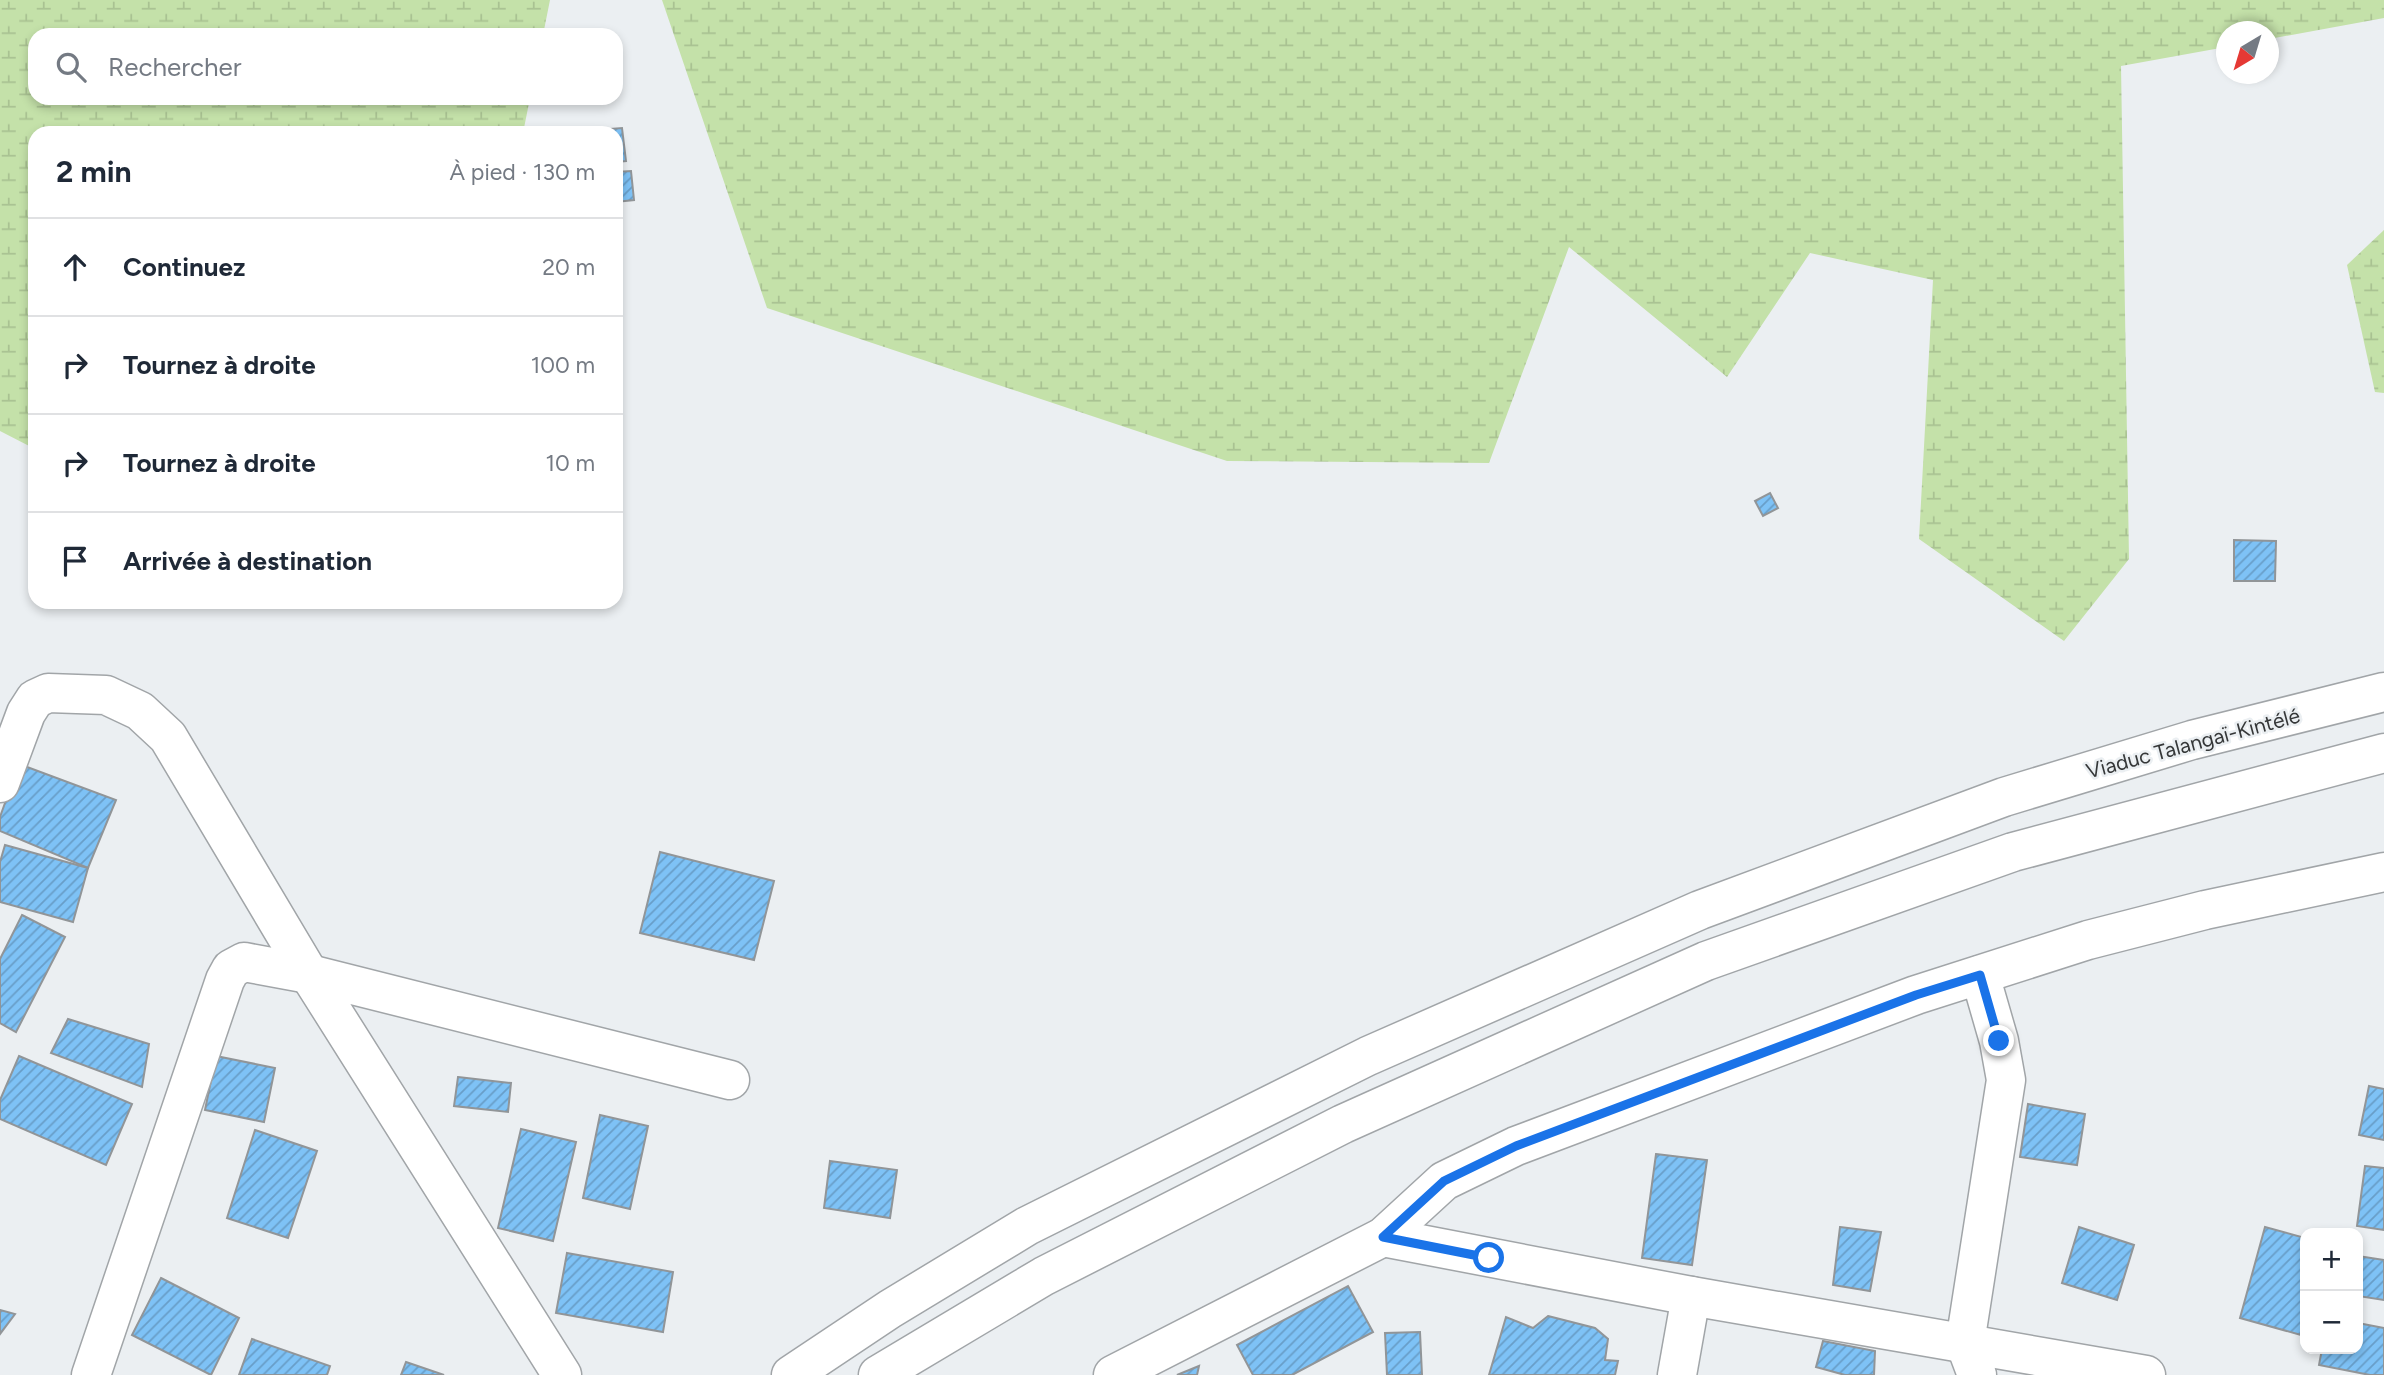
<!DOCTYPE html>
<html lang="fr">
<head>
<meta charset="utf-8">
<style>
	body { margin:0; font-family:Figtree,sans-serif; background:#f2f2f3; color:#1f2937 }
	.controls { position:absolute; right:21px; bottom:21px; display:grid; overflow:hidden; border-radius:14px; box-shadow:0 4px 10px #0003 }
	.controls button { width:63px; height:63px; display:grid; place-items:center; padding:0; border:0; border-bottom:2px solid #e0e1e3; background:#fff; color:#1f2937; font:35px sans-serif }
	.compass { position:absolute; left:2216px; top:21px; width:63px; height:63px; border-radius:50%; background:#fff; box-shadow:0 4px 10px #0003; rotate:218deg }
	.stop { position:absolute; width:21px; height:21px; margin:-16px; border:5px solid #1a73e8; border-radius:50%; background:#fff }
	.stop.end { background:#1a73e8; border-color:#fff; box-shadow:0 2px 7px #0008 }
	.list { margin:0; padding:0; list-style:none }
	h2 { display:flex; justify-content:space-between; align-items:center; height:91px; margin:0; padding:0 28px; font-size:30px }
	h2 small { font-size:23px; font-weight:400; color:#747a83 }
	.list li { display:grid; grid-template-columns:46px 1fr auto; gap:21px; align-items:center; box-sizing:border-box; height:98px; padding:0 28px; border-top:2px solid #e0e1e3 }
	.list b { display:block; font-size:26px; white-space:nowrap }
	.list em { font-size:23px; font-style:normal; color:#747a83 }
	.icon { flex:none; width:38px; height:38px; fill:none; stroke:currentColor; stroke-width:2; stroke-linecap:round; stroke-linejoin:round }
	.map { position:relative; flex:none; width:2384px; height:1375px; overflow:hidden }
	.search { position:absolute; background:#fff; box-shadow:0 4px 10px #0003; left:28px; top:28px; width:595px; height:77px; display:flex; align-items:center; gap:18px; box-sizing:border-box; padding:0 24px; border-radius:21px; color:#747a83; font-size:26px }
	.panel { position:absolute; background:#fff; box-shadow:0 4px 10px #0003; left:28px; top:126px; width:595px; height:483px; border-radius:21px }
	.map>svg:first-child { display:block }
	.wetland { fill:url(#wetland-marsh) }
	.building { fill:url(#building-hatch); stroke:#919598; stroke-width:2 }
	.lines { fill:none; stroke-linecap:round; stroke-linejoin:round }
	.street-casing { stroke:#a1a5a8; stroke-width:41 }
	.highway-casing { stroke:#a1a5a8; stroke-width:41 }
	.street { stroke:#fff; stroke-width:38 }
	.highway { stroke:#fff; stroke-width:38 }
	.route { stroke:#1a73e8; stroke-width:9 }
	.labels { text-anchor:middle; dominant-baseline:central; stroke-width:5; stroke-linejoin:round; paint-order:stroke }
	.street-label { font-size:21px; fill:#353738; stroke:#ebeff2 }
</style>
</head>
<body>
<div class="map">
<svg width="2384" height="1375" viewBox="0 0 2384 1375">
	<defs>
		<pattern id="wetland-marsh" width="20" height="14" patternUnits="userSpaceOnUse" patternTransform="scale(1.75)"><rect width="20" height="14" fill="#c4e1a9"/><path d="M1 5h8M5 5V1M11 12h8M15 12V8" fill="none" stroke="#a9c292"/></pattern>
		<pattern id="building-hatch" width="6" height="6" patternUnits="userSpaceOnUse" patternTransform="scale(1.75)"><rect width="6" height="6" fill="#7ec2f6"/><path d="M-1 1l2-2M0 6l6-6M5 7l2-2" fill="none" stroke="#689ec8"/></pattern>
	</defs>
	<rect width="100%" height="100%" fill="#ebeff2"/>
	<!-- wetland -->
	<g class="wetland">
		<polygon points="0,0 550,0 543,35 35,35 35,98 530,98 523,133 35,133 35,449 0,431"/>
		<polygon points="662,0 2384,0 2384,18 2269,39 2268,32 2226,32 2226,47 2121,66 2129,559 2064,641 1919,539 1933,280 1810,253 1727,377 1569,247 1489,463 1227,461 767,308"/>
		<polygon points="2384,230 2384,393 2375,392 2347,265"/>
	</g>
	<!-- building -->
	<g class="building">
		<polygon points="622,128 626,161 616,162 616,133 598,133 598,130"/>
		<polygon points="631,171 634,200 616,202 616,172"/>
		<polygon points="1770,493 1778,508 1763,516 1755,501"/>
		<polygon points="2234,540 2276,541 2275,581 2234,581"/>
		<polygon points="19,764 116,800 88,868 0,831 0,817"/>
		<polygon points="5,845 88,868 73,922 0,902 0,862"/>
		<polygon points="660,852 774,881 754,960 640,933"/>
		<polygon points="22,915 65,937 16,1032 0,1023 0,959"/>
		<polygon points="68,1019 149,1044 142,1087 51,1053"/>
		<polygon points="19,1056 132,1104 106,1165 0,1119 0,1100"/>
		<polygon points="216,1056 275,1068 264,1122 205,1110"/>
		<polygon points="458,1077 511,1083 508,1112 454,1106"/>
		<polygon points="2369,1086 2384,1089 2384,1140 2359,1135"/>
		<polygon points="2028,1104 2085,1114 2077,1165 2020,1157"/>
		<polygon points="600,1115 648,1126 630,1209 583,1198"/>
		<polygon points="521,1129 576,1142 553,1241 498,1228"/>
		<polygon points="255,1130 317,1151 288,1238 227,1218"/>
		<polygon points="1656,1154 1707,1160 1692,1265 1642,1258"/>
		<polygon points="830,1161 897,1170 890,1218 824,1208"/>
		<polygon points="2365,1166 2384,1168 2384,1230 2357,1226"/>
		<polygon points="1840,1227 1881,1232 1870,1291 1833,1285"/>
		<polygon points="2079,1227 2134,1245 2117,1300 2062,1283"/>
		<polygon points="2265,1227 2305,1238 2305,1321 2301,1335 2240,1318"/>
		<polygon points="567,1253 673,1272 663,1332 556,1313"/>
		<polygon points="2358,1256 2384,1260 2384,1300 2358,1296"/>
		<polygon points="161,1278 239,1318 211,1375 132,1335"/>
		<polygon points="1348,1286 1373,1332 1292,1375 1253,1375 1237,1345"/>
		<polygon points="0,1310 15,1314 0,1334"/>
		<polygon points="1548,1316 1595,1328 1608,1339 1605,1360 1618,1361 1615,1375 1489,1375 1506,1317 1533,1328"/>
		<polygon points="2358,1323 2384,1328 2384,1375 2370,1375 2319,1365 2322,1349 2358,1349"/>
		<polygon points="1420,1332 1422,1375 1387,1375 1385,1333"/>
		<polygon points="252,1339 330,1366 327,1375 239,1375"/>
		<polygon points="1823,1341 1875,1351 1874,1375 1845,1375 1816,1367"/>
		<polygon points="406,1362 444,1375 401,1375"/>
		<polygon points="1199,1366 1197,1375 1177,1375"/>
	</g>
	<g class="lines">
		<!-- street casing -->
		<g class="street-casing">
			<g id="street">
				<polyline points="0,783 26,713 35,699 48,693 106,695 140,711 168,737 309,974 562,1375"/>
				<polyline points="1383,1237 1691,1296 2146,1375"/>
				<polyline points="91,1375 225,980 231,969 244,962 309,974 730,1080"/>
				<polyline points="1113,1375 1383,1237 1444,1181 1516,1146 1916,995 2088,940 2205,910 2384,872"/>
				<polyline points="1677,1375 1691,1296"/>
				<polyline points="1977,1375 1965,1343 2006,1080 1999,1041 1980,975"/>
			</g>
		</g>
		<!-- highway casing -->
		<g class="highway-casing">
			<g id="highway">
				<polyline points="791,1375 890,1309 1027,1226 1368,1056 1700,910 2004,797 2192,740 2384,692"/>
				<polyline points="878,1375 1044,1276 1343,1124 1706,961 2013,852 2384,753"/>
			</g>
		</g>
		<!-- street -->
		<use href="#street" class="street"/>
		<!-- highway -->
		<use href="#highway" class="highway"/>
	</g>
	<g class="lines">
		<!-- route -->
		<polyline class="route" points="1489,1258 1383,1237 1444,1181 1516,1146 1916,995 1980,975 1999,1041"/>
	</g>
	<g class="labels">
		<!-- street labels -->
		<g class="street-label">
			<text transform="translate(2193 743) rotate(-15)">Viaduc Talangaï-Kintélé</text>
		</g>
	</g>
</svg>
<div class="controls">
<button>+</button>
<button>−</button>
</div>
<svg class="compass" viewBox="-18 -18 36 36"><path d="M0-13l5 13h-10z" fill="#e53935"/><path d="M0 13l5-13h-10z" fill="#747a83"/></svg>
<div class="stop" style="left:1489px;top:1258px"></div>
<div class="stop end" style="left:1999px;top:1041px"></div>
<div class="search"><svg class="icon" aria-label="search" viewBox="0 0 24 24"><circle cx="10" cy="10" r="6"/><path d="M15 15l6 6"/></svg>Rechercher</div>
<section class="panel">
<h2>2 min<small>À pied · 130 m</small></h2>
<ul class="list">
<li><svg class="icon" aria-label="ahead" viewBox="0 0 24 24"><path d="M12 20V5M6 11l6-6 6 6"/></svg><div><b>Continuez</b></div><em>20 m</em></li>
<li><svg class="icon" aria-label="right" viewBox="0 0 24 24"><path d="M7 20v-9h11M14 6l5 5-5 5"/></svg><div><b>Tournez à droite</b></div><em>100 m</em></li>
<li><svg class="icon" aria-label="right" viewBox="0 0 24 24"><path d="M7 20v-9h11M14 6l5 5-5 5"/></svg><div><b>Tournez à droite</b></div><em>10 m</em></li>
<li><svg class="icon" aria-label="arrive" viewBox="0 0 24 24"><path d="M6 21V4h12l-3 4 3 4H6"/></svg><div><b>Arrivée à destination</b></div></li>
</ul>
</section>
</div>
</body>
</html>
